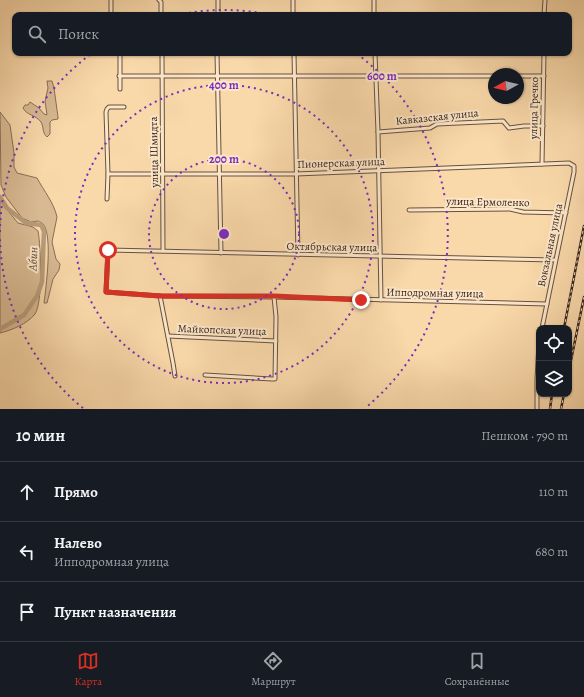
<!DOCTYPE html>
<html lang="ru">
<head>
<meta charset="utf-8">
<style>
	body { margin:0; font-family:Alegreya,serif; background:#20242c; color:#f1f3f6 }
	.controls { position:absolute; right:12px; bottom:12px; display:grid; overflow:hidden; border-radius:8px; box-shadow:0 1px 3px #0004 }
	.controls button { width:36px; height:36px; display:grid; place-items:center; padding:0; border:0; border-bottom:1px solid #363941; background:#171b24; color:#f1f3f6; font:20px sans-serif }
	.compass { position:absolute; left:488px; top:68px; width:36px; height:36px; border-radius:50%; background:#171b24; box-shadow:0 1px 3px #0004; rotate:262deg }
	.stop { position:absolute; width:12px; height:12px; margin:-9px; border:3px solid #d93025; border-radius:50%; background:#fff }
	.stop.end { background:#d93025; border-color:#fff; box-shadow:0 1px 4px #0008 }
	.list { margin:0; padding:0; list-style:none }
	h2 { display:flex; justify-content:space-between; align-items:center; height:52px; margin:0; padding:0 16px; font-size:17px }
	h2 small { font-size:13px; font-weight:400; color:#9ea1a6 }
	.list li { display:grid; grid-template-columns:26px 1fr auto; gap:12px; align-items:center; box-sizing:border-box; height:60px; padding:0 16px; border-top:1px solid #363941 }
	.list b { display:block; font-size:15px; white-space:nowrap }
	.list p { margin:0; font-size:13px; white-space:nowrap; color:#9ea1a6 }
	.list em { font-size:13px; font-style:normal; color:#9ea1a6 }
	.icon { flex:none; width:22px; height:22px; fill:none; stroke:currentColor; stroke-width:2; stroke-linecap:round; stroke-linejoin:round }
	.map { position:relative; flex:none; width:584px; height:409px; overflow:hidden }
	.search { position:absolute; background:#171b24; box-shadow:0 1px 3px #0004; left:12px; right:12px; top:12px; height:44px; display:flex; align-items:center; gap:10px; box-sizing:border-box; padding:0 14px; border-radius:8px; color:#9ea1a6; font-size:15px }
	.sheet { height:232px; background:#171b24 }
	nav { display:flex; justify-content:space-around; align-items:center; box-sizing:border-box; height:56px; border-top:1px solid #363941; background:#171b24; font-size:11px; color:#9ea1a6 }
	nav a { display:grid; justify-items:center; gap:2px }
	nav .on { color:#d93025 }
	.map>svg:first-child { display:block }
	.green { fill:#d8b992; stroke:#886e58 }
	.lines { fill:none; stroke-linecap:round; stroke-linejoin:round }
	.river { stroke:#b79b7a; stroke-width:4.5 }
	.minor-casing { stroke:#685140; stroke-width:5 }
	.minor { stroke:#fbe6c8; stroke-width:3 }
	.rail-casing { stroke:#38241d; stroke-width:2.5 }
	.rail { stroke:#fbe6c8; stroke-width:1; stroke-dasharray:3; stroke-linecap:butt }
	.route { stroke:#d93025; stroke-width:5 }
	.ring { fill:none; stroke:#7b2cbf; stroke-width:2; stroke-dasharray:2 4 }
	.labels { text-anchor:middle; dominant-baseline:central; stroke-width:4; stroke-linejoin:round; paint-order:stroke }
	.street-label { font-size:11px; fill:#38241d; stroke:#fbe6c8 }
	.water-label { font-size:12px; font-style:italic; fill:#5e4839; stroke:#fbe6c8 }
	.centre { fill:#7b2cbf; stroke:#fbe6c8; stroke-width:2 }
	.ring-label { font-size:12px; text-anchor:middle; font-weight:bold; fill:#7b2cbf; stroke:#fbe6c8; stroke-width:4; stroke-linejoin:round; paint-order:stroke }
</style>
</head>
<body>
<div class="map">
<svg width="584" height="409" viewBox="0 0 584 409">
	<rect width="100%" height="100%" fill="#f9d8aa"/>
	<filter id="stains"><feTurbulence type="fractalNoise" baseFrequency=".005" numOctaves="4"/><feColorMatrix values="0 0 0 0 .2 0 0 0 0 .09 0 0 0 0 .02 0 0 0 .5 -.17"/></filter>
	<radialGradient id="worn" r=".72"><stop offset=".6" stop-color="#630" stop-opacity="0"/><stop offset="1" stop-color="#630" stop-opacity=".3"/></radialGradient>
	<!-- green -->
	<g class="green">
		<path d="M47,81H52L54,88L58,117V119L52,120L50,122V134L47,137C42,133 44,127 41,122C36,115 26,115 23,108L25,105H28L30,102L39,108L44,114L47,115L45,101L48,88Z"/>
		<path d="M0,112L10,125L14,153V167L17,173L37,178C44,191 54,203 57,217L52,242L56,259L60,264L59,270L53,279L47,303H44C46,288 53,235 43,224C42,223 40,222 38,221L31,222L22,218L6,197L1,185Z"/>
		<path d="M0,201L18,223L33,227L38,231C41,247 43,302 35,314C27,324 12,330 0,333Z"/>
	</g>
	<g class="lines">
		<!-- river -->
		<polyline class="river" points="0,197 7,208 26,223 41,225 44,231 42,282 37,296 24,315 0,329"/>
		<!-- minor casing -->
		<g class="minor-casing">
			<g id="minor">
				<polyline points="159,0 161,2 161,15"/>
				<polyline points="293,0 293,15"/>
				<polyline points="374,0 374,15"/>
				<polyline points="111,15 111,0"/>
				<polyline points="218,15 218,0"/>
				<polyline points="544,15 545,0"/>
				<polyline points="162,53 163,251"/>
				<polyline points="217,53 221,253"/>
				<polyline points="294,53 298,255"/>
				<polyline points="375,53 378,132 381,300"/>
				<polyline points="119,76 494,76"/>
				<polyline points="518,76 544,76"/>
				<polyline points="120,89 120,53"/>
				<polyline points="378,132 430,128 437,124 503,121 509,128 524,126 543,126"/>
				<polyline points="542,164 544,53"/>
				<polyline points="108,174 296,174 569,163 574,166 574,172 542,328"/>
				<polyline points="107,199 108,174 106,112 107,109 109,107 124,107"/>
				<polyline points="409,210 510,209 523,212 566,213"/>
				<polyline points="160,296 173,363 175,376"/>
				<polyline points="547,304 274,297 160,296 106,292 108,250 555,260"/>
				<polyline points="168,336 276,341"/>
				<polyline points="205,375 272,379 275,379 276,317 274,297"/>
				<polyline points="537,409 537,380 539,343"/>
			</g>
		</g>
		<!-- minor -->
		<use href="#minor" class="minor"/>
		<!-- rail casing -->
		<g class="rail-casing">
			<g id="rail">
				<polyline points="564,328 584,226"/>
				<polyline points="569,370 584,297"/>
				<polyline points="550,409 552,394"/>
				<polyline points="561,409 564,394"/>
			</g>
		</g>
		<!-- rail -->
		<use href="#rail" class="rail"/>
	</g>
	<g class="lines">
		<!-- route -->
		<polyline class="route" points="108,250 106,292 160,296 274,296 361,300"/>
	</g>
	<!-- distance rings -->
	<g class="ring">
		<circle cx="224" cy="234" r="75"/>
		<circle cx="224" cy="234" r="149"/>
		<path d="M83 408A224 224 0 0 1 0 236M0 232A224 224 0 0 1 91 54M177 15A224 224 0 0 1 271 15M357 54A224 224 0 0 1 365 408"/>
	</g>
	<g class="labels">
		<!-- street labels -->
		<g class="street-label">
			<text transform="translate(534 108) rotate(-89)">улица Гречко</text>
			<text transform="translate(437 117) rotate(-6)">Кавказская улица</text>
			<text transform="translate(154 152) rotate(-91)">улица Шмидта</text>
			<text transform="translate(341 163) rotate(-2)">Пионерская улица</text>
			<text transform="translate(488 202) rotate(1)">улица Ермоленко</text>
			<text transform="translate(550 245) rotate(-78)">Вокзальная улица</text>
			<text transform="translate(332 247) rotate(1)">Октябрьская улица</text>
			<text transform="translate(435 293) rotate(1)">Ипподромная улица</text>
			<text transform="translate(222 330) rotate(2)">Майкопская улица</text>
		</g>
		<!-- water labels -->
		<g class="water-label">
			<text transform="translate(33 259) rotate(-88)">Абин</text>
		</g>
	</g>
	<circle cx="224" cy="234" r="6" class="centre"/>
	<g class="ring-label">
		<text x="382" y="80">600 m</text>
		<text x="224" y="89">400 m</text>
		<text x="224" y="163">200 m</text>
	</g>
	<rect width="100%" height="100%" filter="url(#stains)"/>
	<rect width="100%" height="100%" fill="url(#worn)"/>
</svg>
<div class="controls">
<button><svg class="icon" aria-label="locate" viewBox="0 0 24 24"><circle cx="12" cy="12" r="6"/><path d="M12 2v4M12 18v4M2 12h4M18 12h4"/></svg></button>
<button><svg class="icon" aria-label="layers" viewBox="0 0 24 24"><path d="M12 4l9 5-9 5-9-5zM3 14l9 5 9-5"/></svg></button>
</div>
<svg class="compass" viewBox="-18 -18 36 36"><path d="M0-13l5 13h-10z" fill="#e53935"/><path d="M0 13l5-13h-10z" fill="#9ea1a6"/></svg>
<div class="stop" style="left:108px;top:250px"></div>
<div class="stop end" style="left:361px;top:300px"></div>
<div class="search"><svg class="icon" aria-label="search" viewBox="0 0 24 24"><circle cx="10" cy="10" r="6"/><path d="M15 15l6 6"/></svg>Поиск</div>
</div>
<section class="sheet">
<h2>10 мин<small>Пешком · 790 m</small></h2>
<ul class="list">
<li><svg class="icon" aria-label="ahead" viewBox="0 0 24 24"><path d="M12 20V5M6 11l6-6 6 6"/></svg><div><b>Прямо</b></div><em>110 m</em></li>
<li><svg class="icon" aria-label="left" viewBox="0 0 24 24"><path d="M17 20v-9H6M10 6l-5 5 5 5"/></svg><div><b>Налево</b><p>Ипподромная улица</p></div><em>680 m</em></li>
<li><svg class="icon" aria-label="arrive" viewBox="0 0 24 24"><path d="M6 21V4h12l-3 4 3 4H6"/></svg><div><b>Пункт назначения</b></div></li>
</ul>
</section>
<nav>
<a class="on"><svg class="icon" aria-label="map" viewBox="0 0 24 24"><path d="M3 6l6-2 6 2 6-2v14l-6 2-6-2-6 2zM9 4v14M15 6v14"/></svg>Карта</a>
<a><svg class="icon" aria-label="directions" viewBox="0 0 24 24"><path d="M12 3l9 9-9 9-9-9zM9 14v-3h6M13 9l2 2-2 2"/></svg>Маршрут</a>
<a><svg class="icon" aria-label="saved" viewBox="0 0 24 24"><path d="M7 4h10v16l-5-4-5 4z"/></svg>Сохранённые</a>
</nav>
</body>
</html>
